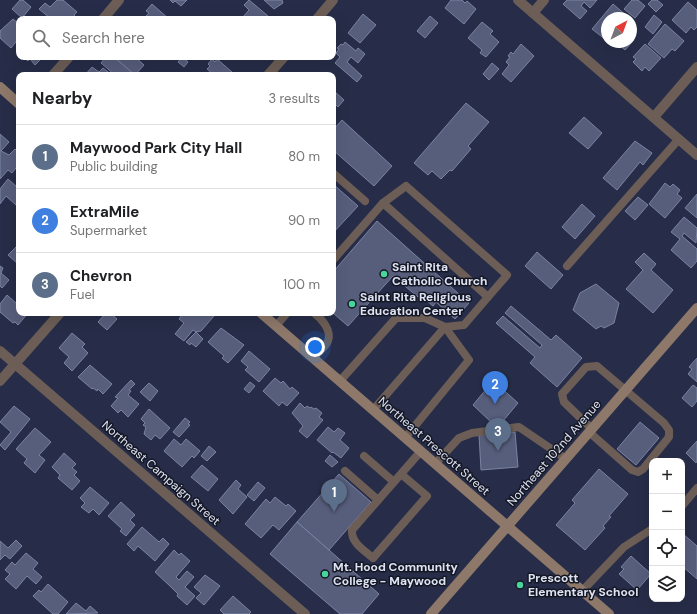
<!DOCTYPE html>
<html lang="en">
<head>
<meta charset="utf-8">
<style>
	body { margin:0; font-family:"DM Sans",sans-serif; background:#f2f2f2; color:#202124 }
	.controls { position:absolute; right:12px; bottom:12px; display:grid; overflow:hidden; border-radius:8px; box-shadow:0 4px 16px #0002 }
	.controls button { width:36px; height:36px; display:grid; place-items:center; padding:0; border:0; border-bottom:1px solid #e0e0e0; background:#fff; color:#202124; font:20px sans-serif }
	.compass { position:absolute; left:601px; top:12px; width:36px; height:36px; border-radius:50%; background:#fff; box-shadow:0 4px 16px #0002; rotate:41deg }
	.you { position:absolute; left:315px; top:347px; width:14px; height:14px; margin:-10px; border:3px solid #fff; border-radius:50%; background:#1a73e8; box-shadow:0 0 0 6px #1a73e833 }
	.badge { display:grid; place-items:center; width:26px; height:26px; border-radius:50%; background:#32725a; color:#fff; font-size:13px; font-weight:700 }
	.pin { position:absolute; translate:-50% -33px; filter:drop-shadow(0 1px 2px #0008) }
	.pin::after { content:''; position:absolute; top:21px; width:14px; height:12px; background:inherit; clip-path:polygon(0 0,100% 0,50% 100%) }
	.list { margin:0; padding:0; list-style:none }
	h2 { display:flex; justify-content:space-between; align-items:center; height:52px; margin:0; padding:0 16px; font-size:17px }
	h2 small { font-size:13px; font-weight:400; color:#757577 }
	.list li { display:grid; grid-template-columns:26px 1fr auto; gap:12px; align-items:center; box-sizing:border-box; height:64px; padding:0 16px; border-top:1px solid #e0e0e0 }
	.list b { display:block; font-size:15px; white-space:nowrap }
	.list p { margin:0; font-size:13px; white-space:nowrap; color:#757577 }
	.list em { font-size:13px; font-style:normal; color:#757577 }
	.icon { flex:none; width:22px; height:22px; fill:none; stroke:currentColor; stroke-width:2; stroke-linecap:round; stroke-linejoin:round }
	.map { position:relative; flex:none; width:697px; height:614px; overflow:hidden }
	.search { position:absolute; background:#fff; box-shadow:0 4px 16px #0002; left:16px; top:16px; width:320px; height:44px; display:flex; align-items:center; gap:10px; box-sizing:border-box; padding:0 14px; border-radius:8px; color:#757577; font-size:15px }
	.panel { position:absolute; background:#fff; box-shadow:0 4px 16px #0002; left:16px; top:72px; width:320px; height:244px; border-radius:8px }
	.map>svg:first-child { display:block }
	.building { fill:#575e7c; stroke:#7b83a3 }
	.lines { fill:none; stroke-linecap:round; stroke-linejoin:round }
	.lane { stroke:#6c5e56; stroke-width:8 }
	.street { stroke:#6c5e56; stroke-width:10 }
	.secondary { stroke:#8d786a; stroke-width:10 }
	.poi-dot { fill:#48d49d; stroke:#141723; stroke-width:1.5 }
	.labels { text-anchor:middle; dominant-baseline:central; stroke-width:3; stroke-linejoin:round; paint-order:stroke }
	.poi-label { font-size:12px; font-weight:bold; fill:#dee3f4; stroke:#141723; text-anchor:start }
	.street-label { font-size:12px; fill:#dee3f4; stroke:#141723 }
</style>
</head>
<body>
<div class="map">
<svg width="697" height="614" viewBox="0 0 697 614">
	<rect width="100%" height="100%" fill="#272d48"/>
	<!-- building -->
	<g class="building">
		<polygon points="20,0 23,0 31,7 22,18 12,9"/>
		<polygon points="57,0 63,0 77,12 74,15 76,17 75,19 51,19 39,9 45,3 50,7"/>
		<polygon points="170,0 187,0 181,6 175,1 173,3"/>
		<polygon points="249,0 268,16 266,19 245,19 243,17 249,10 244,5"/>
		<polygon points="264,0 282,0 283,3 274,9"/>
		<polygon points="451,0 462,0 465,3 467,1 476,9 464,24 445,8"/>
		<polygon points="567,0 597,0 590,8 584,2 581,6 587,11 580,19 563,4"/>
		<polygon points="632,0 638,0 645,6 635,18 624,9"/>
		<polygon points="652,0 657,0 663,5 656,12 648,4"/>
		<polygon points="688,2 697,10 697,27 694,30 691,27 686,33 672,20"/>
		<polygon points="152,4 169,19 149,19 146,16 149,13 146,11"/>
		<polygon points="613,4 627,16 625,18 607,18 606,40 592,29"/>
		<polygon points="363,14 376,25 360,43 348,33"/>
		<polygon points="654,15 662,22 653,34 645,27"/>
		<polygon points="430,16 438,23 425,38 417,31"/>
		<polygon points="13,19 19,24 19,38 11,48 0,38 0,31"/>
		<polygon points="482,22 493,31 490,34 499,42 486,57 480,53 482,50 468,38"/>
		<polygon points="665,24 684,41 675,51 672,49 664,58 648,44"/>
		<polygon points="631,37 634,40 625,50 617,43 631,42"/>
		<polygon points="345,42 356,51 358,48 365,54 358,63 351,57 347,62 362,76 357,82 335,63 340,57 336,53 339,49 337,48 341,44 343,45"/>
		<polygon points="521,44 534,56 511,82 502,74 509,65 506,62 510,57 508,56 511,52 513,54"/>
		<polygon points="645,44 661,58 649,71 645,67 642,71 633,62 636,59 633,57"/>
		<polygon points="23,57 43,57 35,65 30,59 28,61"/>
		<polygon points="106,57 110,60 114,57 135,75 115,75 101,63"/>
		<polygon points="114,57 135,57 144,65 135,75"/>
		<polygon points="182,57 188,62 184,67 178,62"/>
		<polygon points="212,59 215,62 217,59 232,72 229,75 214,75 207,69 210,66 208,64"/>
		<polygon points="492,63 499,69 489,80 483,74"/>
		<polygon points="92,67 99,72 103,68 112,75 85,75"/>
		<polygon points="334,91 344,100 338,107 333,102"/>
		<polygon points="466,103 489,122 468,146 471,149 452,171 450,170 441,179 432,171 428,175 414,163"/>
		<polygon points="584,117 602,133 588,149 569,133"/>
		<polygon points="342,120 392,166 374,186 333,150 333,130"/>
		<polygon points="0,134 9,142 1,151 9,155 15,149 19,153 19,164 12,173 8,170 0,179"/>
		<polygon points="635,141 652,153 643,165 640,162 617,190 603,178"/>
		<polygon points="8,179 17,187 19,184 19,202 16,205 6,196 0,204 0,189"/>
		<polygon points="665,183 670,187 673,184 680,190 677,194 682,198 665,218 649,204"/>
		<polygon points="333,184 358,206 333,233"/>
		<polygon points="697,194 697,218 685,208"/>
		<polygon points="638,197 648,205 635,220 625,211"/>
		<polygon points="582,204 595,216 575,239 562,227"/>
		<polygon points="684,217 697,228 696,243 684,233 682,236 697,249 697,261 691,268 671,250 680,239 671,232"/>
		<polygon points="377,221 469,303 455,319 436,302 433,306 420,295 418,297 393,276 348,326 333,313 333,272"/>
		<polygon points="17,246 19,247 18,264 8,255"/>
		<polygon points="537,252 563,275 551,289 525,266"/>
		<polygon points="644,253 656,264 651,270 673,290 653,313 626,289 643,270 635,262"/>
		<polygon points="0,266 3,268 1,273 9,280 2,288 0,286"/>
		<polygon points="596,284 619,303 614,323 604,328 601,326 596,329 573,310 580,293"/>
		<polygon points="7,295 16,303 19,300 19,313 28,313 18,325 15,322 13,323 0,312 0,304"/>
		<polygon points="511,306 551,340 556,335 582,358 557,387 530,363 535,357 496,323 503,316 540,348 542,345 505,313"/>
		<polygon points="106,313 110,313 117,319 107,330 98,322"/>
		<polygon points="183,313 211,313 214,316 201,331 196,332 193,330 184,341 175,334 184,323 179,319"/>
		<polygon points="221,328 244,345 228,363 222,358 224,356 208,342"/>
		<polygon points="196,332 203,339 196,347 191,343 190,345 186,342"/>
		<polygon points="72,333 85,344 82,347 88,353 72,371 64,363 69,357 59,348"/>
		<polygon points="249,351 270,369 259,382 245,370 248,367 241,361"/>
		<polygon points="697,358 697,382 688,374 692,369 689,367"/>
		<polygon points="90,365 112,384 103,394 98,389 97,391 93,388 92,389 78,377"/>
		<polygon points="275,378 281,383 283,381 290,389 292,387 299,393 287,406 282,402 279,406 263,391"/>
		<polygon points="131,380 135,384 129,390 131,391 128,395 139,404 128,417 121,410 118,413 111,406 118,398 115,397"/>
		<polygon points="250,382 255,386 249,393 244,389"/>
		<polygon points="149,383 158,391 150,401 140,392"/>
		<polygon points="498,385 518,403 503,421 491,422 473,405 488,387"/>
		<polygon points="693,385 697,388 697,401 692,407 682,398"/>
		<polygon points="300,403 305,408 307,406 310,408 311,407 314,409 316,408 322,413 319,417 323,420 307,438 299,431 303,426 292,413"/>
		<polygon points="14,406 30,419 5,450 0,445 11,432 0,422"/>
		<polygon points="149,409 170,428 160,439 155,435 151,440 144,434 146,427 143,425 145,423 141,419"/>
		<polygon points="185,418 190,422 188,424 190,425 179,437 173,432"/>
		<polygon points="640,422 659,438 636,465 617,449"/>
		<polygon points="328,427 334,432 338,428 345,433 340,440 349,448 341,458 333,452 332,453 317,440"/>
		<polygon points="35,428 51,442 39,455 45,460 35,473 24,463 27,459 16,449"/>
		<polygon points="515,432 518,467 481,470 479,435"/>
		<polygon points="174,439 181,445 186,439 200,451 194,458 192,456 182,467 164,451"/>
		<polygon points="697,441 697,461 696,463 686,453"/>
		<polygon points="209,446 216,452 207,461 201,456"/>
		<polygon points="64,453 76,464 72,468 77,472 74,475 80,481 72,490 58,478 60,475 52,467"/>
		<polygon points="330,455 338,462 332,467 325,461"/>
		<polygon points="202,465 218,479 208,491 191,477"/>
		<polygon points="599,469 628,494 609,516 611,517 603,526 605,528 585,550 556,525 575,503 572,500"/>
		<polygon points="339,474 371,502 329,550 297,522"/>
		<polygon points="236,480 241,485 238,489 247,497 233,514 219,500"/>
		<polygon points="258,482 265,488 254,501 247,495"/>
		<polygon points="90,487 109,503 99,515 93,509 89,513 81,507 85,503 80,498"/>
		<polygon points="275,497 286,506 288,504 296,511 279,530 273,525 261,538 245,524 266,499 270,503"/>
		<polygon points="121,502 135,515 130,520 135,525 126,536 120,531 122,529 108,516"/>
		<polygon points="297,522 379,594 362,614 340,614 270,554"/>
		<polygon points="142,527 159,542 163,538 169,544 155,561 138,546 134,551 127,544"/>
		<polygon points="682,533 697,546 697,579 682,566"/>
		<polygon points="16,540 22,546 10,559 5,555 0,560 0,541 8,548"/>
		<polygon points="174,550 179,555 181,553 190,561 176,577 179,580 187,571 194,577 185,587 195,596 187,605 177,596 178,594 172,588 155,572"/>
		<polygon points="26,553 38,563 33,569 42,577 36,584 27,576 16,589 5,579 10,574 5,570 12,562 15,565"/>
		<polygon points="631,556 651,574 637,590 619,574 624,569 621,567"/>
		<polygon points="205,575 220,586 204,605 196,598 201,593 194,587"/>
		<polygon points="48,584 68,602 58,614 53,614 33,596 39,590 41,592"/>
		<polygon points="233,596 251,612 249,614 224,614 220,610"/>
		<polygon points="76,603 86,611 90,606 98,613 66,614"/>
	</g>
	<g class="lines">
		<!-- lane -->
		<g class="lane">
			<polyline points="333,173 365,201"/>
			<polyline points="383,203 406,186 507,275 488,297"/>
			<polyline points="333,260 383,203 488,297 464,325 445,327 373,410"/>
			<polyline points="567,266 679,139"/>
			<polyline points="276,326 287,313"/>
			<path d="M313,358C317,353 326,347 328,341C332,330 321,318 314,313"/>
			<polyline points="340,381 396,318 425,318 445,327 469,360 405,438"/>
			<polyline points="589,432 632,470 638,472 643,469 669,437 669,430 664,423 597,366 586,367 562,394 564,402 592,429"/>
			<polyline points="364,456 394,482"/>
			<polyline points="435,464 459,438 472,433 519,427 566,459"/>
			<polyline points="345,471 378,500"/>
			<path d="M401,474L427,496L373,558C364,550 351,543 352,530L421,451"/>
			<polyline points="682,506 697,488"/>
			<polyline points="582,591 624,547 652,529"/>
		</g>
		<!-- street -->
		<g class="street">
			<polyline points="518,0 697,155"/>
			<polyline points="533,13 544,0"/>
			<polyline points="103,19 119,0"/>
			<polyline points="317,19 333,0"/>
			<polyline points="53,75 69,57"/>
			<polyline points="268,75 284,57"/>
			<polyline points="654,117 697,67"/>
			<polyline points="0,351 305,614"/>
			<polyline points="0,381 60,313"/>
		</g>
		<!-- secondary -->
		<g class="secondary">
			<polyline points="0,87 19,104"/>
			<polyline points="261,313 609,614"/>
			<polyline points="431,614 697,308"/>
		</g>
	</g>
	<!-- markers -->
	<g class="poi-dot">
		<circle cx="384" cy="274" r="4"/>
		<circle cx="352" cy="304" r="4"/>
		<circle cx="325" cy="574" r="4"/>
		<circle cx="520" cy="585" r="4"/>
	</g>
	<g class="labels">
		<!-- poi labels -->
		<g class="poi-label">
			<text x="392" y="267">Saint Rita<tspan x="392" dy="14">Catholic Church</tspan></text>
			<text x="360" y="297">Saint Rita Religious<tspan x="360" dy="14">Education Center</tspan></text>
			<text x="333" y="567">Mt. Hood Community<tspan x="333" dy="14">College - Maywood</tspan></text>
			<text x="528" y="578">Prescott<tspan x="528" dy="14">Elementary School</tspan></text>
		</g>
		<!-- street labels -->
		<g class="street-label">
			<text transform="translate(434 446) rotate(41)">Northeast Prescott Street</text>
			<text transform="translate(554 453) rotate(-49)">Northeast 102nd Avenue</text>
			<text transform="translate(161 473) rotate(41)">Northeast Campaign Street</text>
		</g>
	</g>
</svg>
<div class="controls">
<button>+</button>
<button>−</button>
<button><svg class="icon" aria-label="locate" viewBox="0 0 24 24"><circle cx="12" cy="12" r="6"/><path d="M12 2v4M12 18v4M2 12h4M18 12h4"/></svg></button>
<button><svg class="icon" aria-label="layers" viewBox="0 0 24 24"><path d="M12 4l9 5-9 5-9-5zM3 14l9 5 9-5"/></svg></button>
</div>
<svg class="compass" viewBox="-18 -18 36 36"><path d="M0-13l5 13h-10z" fill="#e53935"/><path d="M0 13l5-13h-10z" fill="#757577"/></svg>
<div class="you"></div>
<div class="pin badge" style="left:334px;top:512px;background:#5c6f8a">1</div>
<div class="pin badge" style="left:495px;top:404px;background:#3f7fe0">2</div>
<div class="pin badge" style="left:498px;top:451px;background:#5c6f8a">3</div>
<div class="search"><svg class="icon" aria-label="search" viewBox="0 0 24 24"><circle cx="10" cy="10" r="6"/><path d="M15 15l6 6"/></svg>Search here</div>
<section class="panel">
<h2>Nearby<small>3 results</small></h2>
<ul class="list">
<li><span class="badge" style="background:#5c6f8a">1</span><div><b>Maywood Park City Hall</b><p>Public building</p></div><em>80 m</em></li>
<li><span class="badge" style="background:#3f7fe0">2</span><div><b>ExtraMile</b><p>Supermarket</p></div><em>90 m</em></li>
<li><span class="badge" style="background:#5c6f8a">3</span><div><b>Chevron</b><p>Fuel</p></div><em>100 m</em></li>
</ul>
</section>
</div>
</body>
</html>
